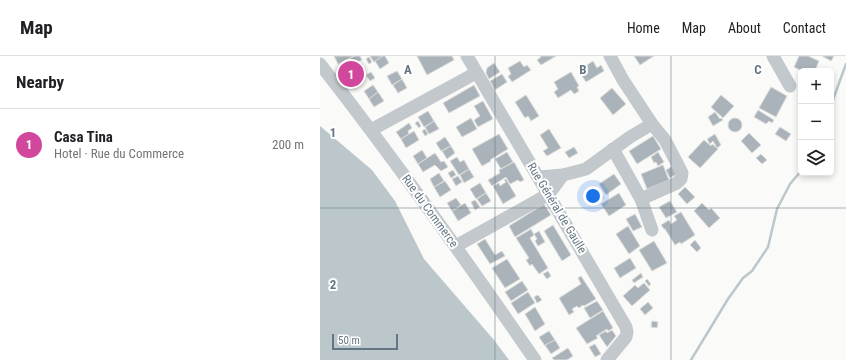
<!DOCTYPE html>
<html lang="en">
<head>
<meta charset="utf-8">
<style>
	body { margin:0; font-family:"Roboto Condensed",sans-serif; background:#f6f6f6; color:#202124 }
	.controls { position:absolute; right:12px; top:12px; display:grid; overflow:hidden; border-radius:6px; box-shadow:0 2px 6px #0003 }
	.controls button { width:36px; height:36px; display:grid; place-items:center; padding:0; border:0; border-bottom:1px solid #e0e0e0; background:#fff; color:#202124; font:20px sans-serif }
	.scale { position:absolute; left:12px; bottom:10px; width:66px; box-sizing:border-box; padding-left:4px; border:2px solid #657683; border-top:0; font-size:11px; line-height:14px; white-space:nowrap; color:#657683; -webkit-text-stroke:3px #fff; paint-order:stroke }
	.you { position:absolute; left:273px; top:140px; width:14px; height:14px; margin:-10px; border:3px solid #fff; border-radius:50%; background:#1a73e8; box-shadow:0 0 0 6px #1a73e833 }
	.badge { display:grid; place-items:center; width:26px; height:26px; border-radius:50%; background:#e4572e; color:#fff; font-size:13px; font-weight:700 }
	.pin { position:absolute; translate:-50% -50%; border:2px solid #fff; box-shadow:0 1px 4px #0006 }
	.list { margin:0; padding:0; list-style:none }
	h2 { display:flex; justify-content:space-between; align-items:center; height:52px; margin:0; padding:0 16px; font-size:17px }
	h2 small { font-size:13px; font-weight:400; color:#757577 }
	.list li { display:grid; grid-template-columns:26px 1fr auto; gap:12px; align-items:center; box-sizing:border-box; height:72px; padding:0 16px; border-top:1px solid #e0e0e0 }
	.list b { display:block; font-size:15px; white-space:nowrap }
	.list p { margin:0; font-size:13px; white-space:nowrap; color:#757577 }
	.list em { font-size:13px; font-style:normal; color:#757577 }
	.icon { flex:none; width:22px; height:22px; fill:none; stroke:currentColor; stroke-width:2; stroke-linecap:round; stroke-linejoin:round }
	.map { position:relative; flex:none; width:526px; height:304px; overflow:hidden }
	header { display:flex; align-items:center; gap:24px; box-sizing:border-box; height:56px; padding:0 20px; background:#fff; border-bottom:1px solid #e0e0e0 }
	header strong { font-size:19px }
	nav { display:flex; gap:22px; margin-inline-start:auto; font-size:14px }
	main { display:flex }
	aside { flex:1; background:#fff }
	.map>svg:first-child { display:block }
	.water { fill:#bbc7cb }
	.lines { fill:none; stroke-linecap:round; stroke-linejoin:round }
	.stream { stroke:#bbc7cb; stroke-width:2.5 }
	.building { fill:#aab3b9; stroke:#dcdcda }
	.minor { stroke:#c3c8cc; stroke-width:13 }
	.grid { fill:none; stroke:#657683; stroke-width:1; stroke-opacity:0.55 }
	.labels { text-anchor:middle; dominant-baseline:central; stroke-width:4; stroke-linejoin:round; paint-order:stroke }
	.street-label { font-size:12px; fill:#657683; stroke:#fff }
	.grid-label { font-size:13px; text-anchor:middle; font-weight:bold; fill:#657683; stroke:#fff; stroke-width:4; stroke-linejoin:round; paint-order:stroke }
</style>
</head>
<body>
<header>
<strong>Map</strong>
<nav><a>Home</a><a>Map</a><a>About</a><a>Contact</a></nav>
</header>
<main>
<aside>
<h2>Nearby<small></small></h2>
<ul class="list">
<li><span class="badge" style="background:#d1479c">1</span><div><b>Casa Tina</b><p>Hotel · Rue du Commerce</p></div><em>200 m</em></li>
</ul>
</aside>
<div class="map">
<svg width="526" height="304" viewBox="0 0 526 304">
	<rect width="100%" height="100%" fill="#fafaf8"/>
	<!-- water -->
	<polygon class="water" points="0,70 52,114 75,145 104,203 174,284 189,304 0,304"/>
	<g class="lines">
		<!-- stream -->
		<g class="stream">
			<polyline points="511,49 526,8"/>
			<polyline points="371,304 408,243 423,222 432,215 448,191 457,153 470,128 481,115"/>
		</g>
	</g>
	<!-- building -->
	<g class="building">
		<polygon points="14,0 33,0 18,8"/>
		<polygon points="35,0 40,0 42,4 37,6 45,22 35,27 23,6"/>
		<polygon points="50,0 63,0 54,6"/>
		<polygon points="63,0 65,0 69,7 60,13 55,5"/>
		<polygon points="97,0 132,0 134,4 107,19"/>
		<polygon points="220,0 236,0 221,9 217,4 221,1"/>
		<polygon points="314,0 334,0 320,9"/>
		<polygon points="479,0 488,0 499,5 495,15 482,15 474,11"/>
		<polygon points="502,0 514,0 511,5"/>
		<polygon points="49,1 52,6 49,8 46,3"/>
		<polygon points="200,5 204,11 207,9 211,14 192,26 188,20 191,18 188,12"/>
		<polygon points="273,5 277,12 281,9 284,15 266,26 262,20 267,17 264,11"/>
		<polygon points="174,7 180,16 169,23 166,17 167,12"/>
		<polygon points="77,15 82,23 72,29 67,20"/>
		<polygon points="51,16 55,22 50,25 46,19"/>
		<polygon points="251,16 259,30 257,31 259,35 254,38 251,34 238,42 234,36 238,33 234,26"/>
		<polygon points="182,18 187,26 175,34 170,25"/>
		<polygon points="82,23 87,32 78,37 73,29"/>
		<polygon points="53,29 58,36 49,43 44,35"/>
		<polygon points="154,29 160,40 129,57 123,47"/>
		<polygon points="451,31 467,40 456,61 439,52"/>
		<polygon points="292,32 306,48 293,59 280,42"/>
		<polygon points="58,36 64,45 54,51 49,43"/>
		<polygon points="206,39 219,60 211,65 208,60 205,62 195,46"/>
		<polygon points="401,39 414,50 403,62 391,51"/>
		<polygon points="163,45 173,63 158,71 154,64 160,60 154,50"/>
		<polygon points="438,54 454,64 452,67 449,65 446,68 434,61"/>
		<polygon points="108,55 114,65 104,71 98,61"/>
		<polygon points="395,56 400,63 401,62 403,64 393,70 388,61"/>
		<circle cx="415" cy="69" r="7"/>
		<polygon points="151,62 157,73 142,81 136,71"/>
		<polygon points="98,65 101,70 99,72 95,67"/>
		<polygon points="114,65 119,73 109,78 105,71"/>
		<polygon points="89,67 92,72 88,75 89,78 81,83 76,76"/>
		<polygon points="460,71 471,78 466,85 455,78"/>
		<polygon points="105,73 108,78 105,80 102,75"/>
		<polygon points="229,73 241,92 227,100 223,95 228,92 220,79"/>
		<polygon points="94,75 99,84 86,92 81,83"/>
		<polygon points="429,77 441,89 432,97 421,85"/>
		<polygon points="179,78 188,93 170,104 171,105 162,110 152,93"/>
		<polygon points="395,78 401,89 397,92 393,85 390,88 387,83"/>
		<polygon points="333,80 341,93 317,108 309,95"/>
		<polygon points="125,81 131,90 121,95 116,87"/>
		<polygon points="384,84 391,90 392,88 398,93 380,112 368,101"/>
		<polygon points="131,90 135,97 127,103 122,95"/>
		<polygon points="254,91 258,97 249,102 245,96"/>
		<polygon points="102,94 107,102 98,108 93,100"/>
		<polygon points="187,96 193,106 181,113 175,103"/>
		<polygon points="338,96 344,106 338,110 336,106 334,107 331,101"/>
		<polygon points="115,97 121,106 124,105 128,111 121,115 115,109 103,116 98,108"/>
		<polygon points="441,98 447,104 442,108 436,102"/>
		<polygon points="137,101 140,106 144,104 149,113 139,119 130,105"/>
		<polygon points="194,106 204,124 200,126 198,124 190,128 186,121 172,130 168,124 180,117 179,114"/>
		<polygon points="343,109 349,124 327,133 321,118"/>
		<polygon points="354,109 359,117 350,122 346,114"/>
		<polygon points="149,113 154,121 144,127 140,119"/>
		<polygon points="133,114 136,119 131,122 128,117"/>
		<polygon points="119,117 124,125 114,131 110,123"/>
		<polygon points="294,118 301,128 286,139 279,128"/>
		<polygon points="138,120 142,126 136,130 132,123"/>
		<polygon points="186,123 196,140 183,148 173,130 179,127 180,130 186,126 184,124"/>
		<polygon points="125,125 131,134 120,141 114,131"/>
		<polygon points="160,127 166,137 156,143 150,133"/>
		<polygon points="365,131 375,141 367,148 358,138"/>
		<polygon points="270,135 272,138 267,141 265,138"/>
		<polygon points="166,137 171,145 162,150 157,143"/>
		<polygon points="299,137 306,149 289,160 281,148"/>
		<polygon points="282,138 284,142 279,145 277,141"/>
		<polygon points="136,142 141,149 132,155 127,147"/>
		<polygon points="273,143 275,147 272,149 270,145"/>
		<polygon points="155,144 160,151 155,154 151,146"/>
		<polygon points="350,145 357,156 346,162 339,151"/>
		<polygon points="145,147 151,157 138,165 132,155"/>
		<polygon points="382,147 389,154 391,152 400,162 389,172 374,155"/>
		<polygon points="224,148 231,159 195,181 189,170"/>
		<polygon points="361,156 375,179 361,188 360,186 355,189 345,173 344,173 341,169 349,164 351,168 357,164 354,160"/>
		<polygon points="315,158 322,171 313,175 306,163"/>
		<polygon points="233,169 251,199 242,205 224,175"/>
		<polygon points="308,170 320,190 309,198 296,178"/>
		<polygon points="211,173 214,179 210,182 228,212 219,218 212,208 210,210 206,204 209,202 196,182"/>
		<polygon points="219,175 225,186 218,190 215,185 217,183 214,178"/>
		<polygon points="165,183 175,199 182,195 185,200 170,208 157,188"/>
		<polygon points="375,184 381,192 377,196 370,189"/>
		<polygon points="334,185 347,207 332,215 319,194"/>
		<polygon points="310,202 316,212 300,222 294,212"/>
		<polygon points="187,203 200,223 185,232 172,212"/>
		<polygon points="228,215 231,220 227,223 223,218"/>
		<polygon points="321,217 323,221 314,227 312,224"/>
		<polygon points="261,220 276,243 264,250 263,249 259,252 257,250 252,253 254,256 249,259 239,242 261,228 258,222"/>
		<polygon points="327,223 331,228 329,230 325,225"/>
		<polygon points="202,225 208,234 191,245 185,236"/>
		<polygon points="324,227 330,234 312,250 303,240 315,229 318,232"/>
		<polygon points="208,236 215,247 198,258 191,247"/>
		<polygon points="218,239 222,244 217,247 214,241"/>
		<polygon points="277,245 283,254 270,262 264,252"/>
		<polygon points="328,246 333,252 325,259 320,253"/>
		<polygon points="215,251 225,268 215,275 205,258"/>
		<polygon points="283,255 293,272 288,275 287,273 276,280 278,282 267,288 256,272"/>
		<polygon points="332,265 338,266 337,272 331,271"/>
		<polygon points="292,274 296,280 287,291 279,279 286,275 287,277"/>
		<polygon points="229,275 235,284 225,290 219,281"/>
		<polygon points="235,284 240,292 231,298 225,289"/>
		<polygon points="275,288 281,298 275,301 269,291"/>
		<polygon points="248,292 253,300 247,304 234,304 232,302"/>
	</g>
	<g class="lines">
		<!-- minor -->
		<g class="minor">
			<polyline points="147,0 306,271 307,276 306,281 287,304"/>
			<polyline points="290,0 303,24 332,68 345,84 362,117 361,123 357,127 321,143"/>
			<polyline points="453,0 470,30"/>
			<path d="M0,8C75,104 146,204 215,304"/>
			<polyline points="51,74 156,17"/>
			<polyline points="293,93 321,143 332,174"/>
			<polyline points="219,121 243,119 266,113 310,81 332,68"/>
			<polyline points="136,190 229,138 243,119"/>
		</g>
	</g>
	<!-- grid -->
	<path class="grid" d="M175,0V304M351,0V304M0,152H526"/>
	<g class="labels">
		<!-- street labels -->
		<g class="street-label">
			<text transform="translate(237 152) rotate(59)">Rue Général de Gaulle</text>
			<text transform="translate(110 155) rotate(54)">Rue du Commerce</text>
		</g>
	</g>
	<g class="grid-label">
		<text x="88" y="18">A</text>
		<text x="263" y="18">B</text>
		<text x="438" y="18">C</text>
		<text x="13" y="81">1</text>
		<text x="13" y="233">2</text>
	</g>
</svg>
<div class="controls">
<button>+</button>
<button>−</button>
<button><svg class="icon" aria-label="layers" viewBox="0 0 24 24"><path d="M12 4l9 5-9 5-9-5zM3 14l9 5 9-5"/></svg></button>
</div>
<div class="scale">50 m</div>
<div class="you"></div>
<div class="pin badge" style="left:31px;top:18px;background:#d1479c">1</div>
</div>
</main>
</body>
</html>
